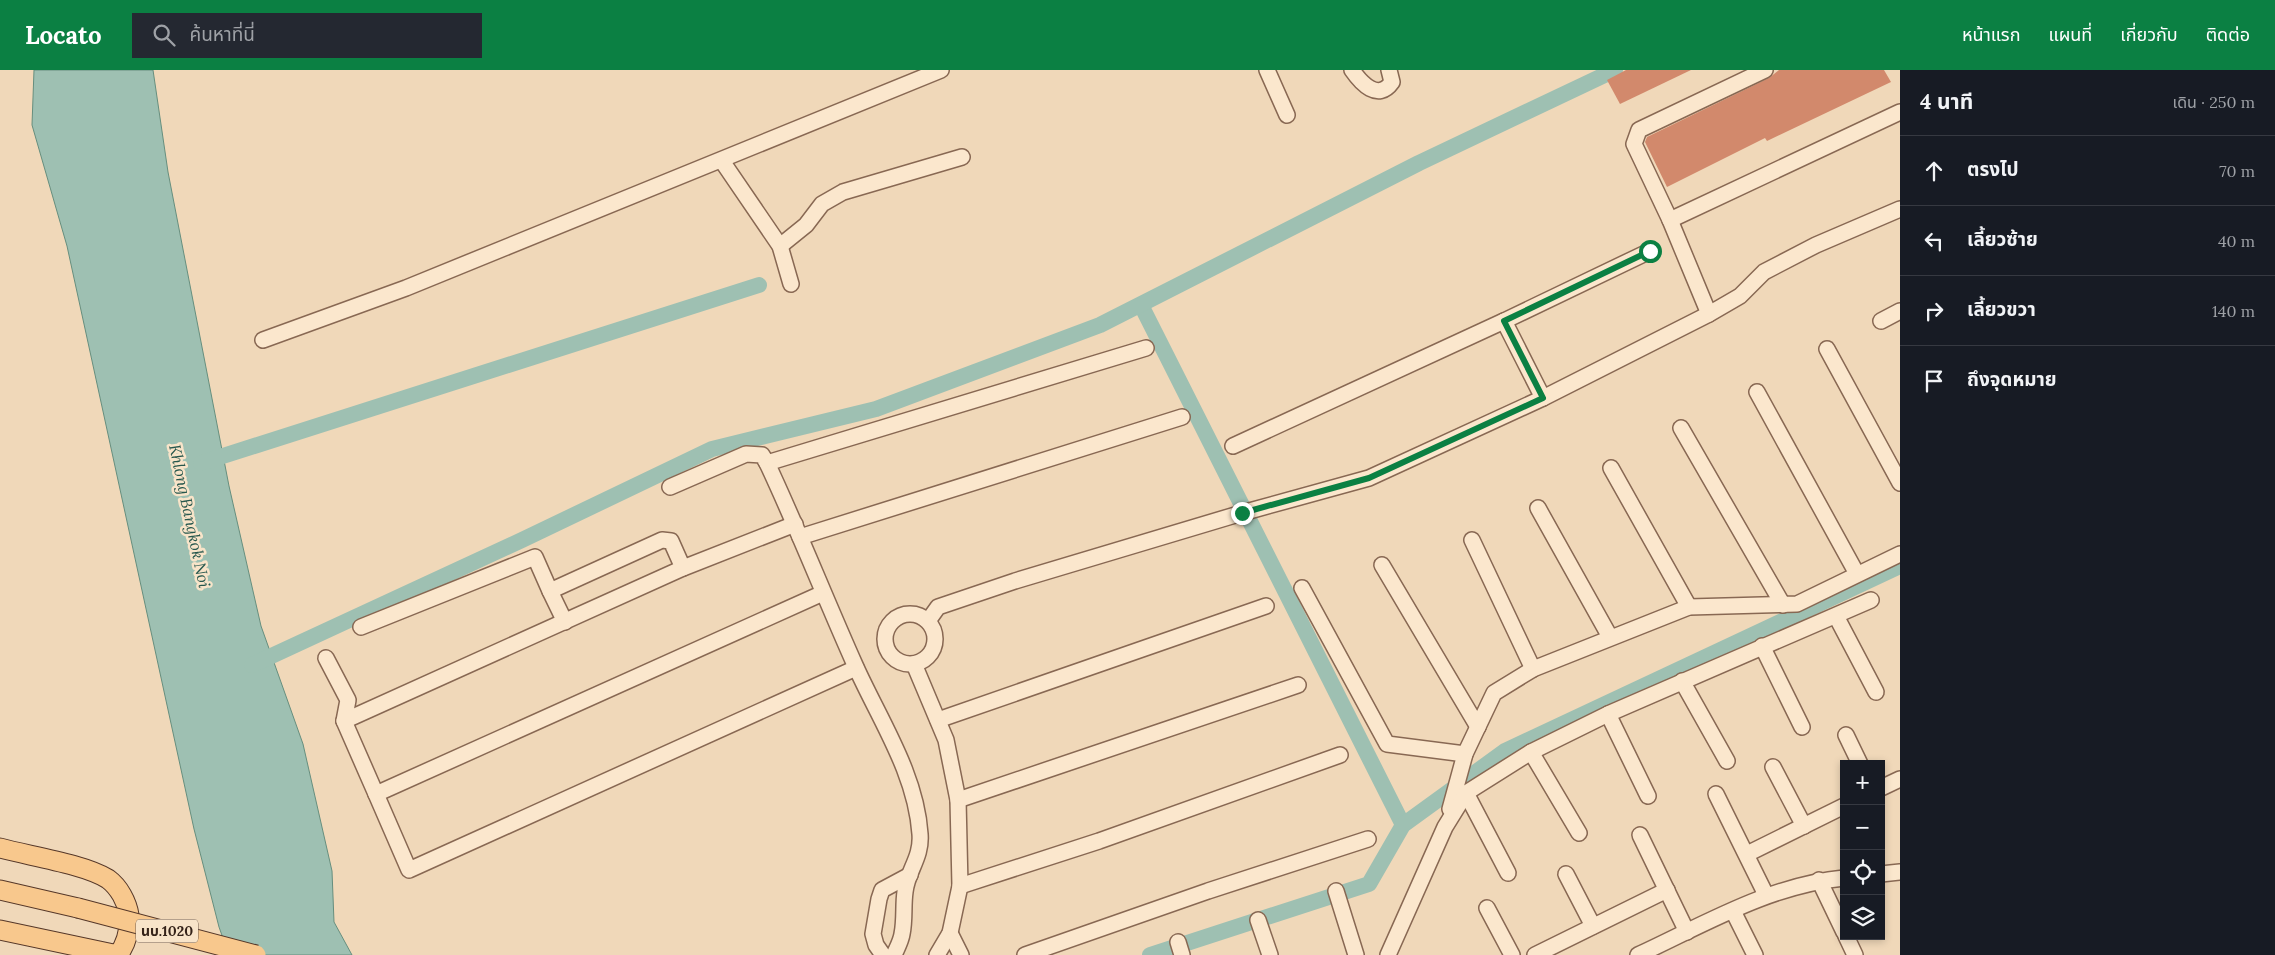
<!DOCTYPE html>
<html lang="th">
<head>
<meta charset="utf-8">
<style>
	body { margin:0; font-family:Lora,"Noto Sans Thai",serif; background:#242831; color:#f1f3f6 }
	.controls { position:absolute; right:15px; bottom:15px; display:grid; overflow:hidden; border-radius:0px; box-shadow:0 2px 8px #0003 }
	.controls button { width:45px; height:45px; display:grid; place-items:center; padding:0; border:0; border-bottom:1px solid #363941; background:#171b24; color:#f1f3f6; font:25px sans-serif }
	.stop { position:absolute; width:15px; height:15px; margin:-11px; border:4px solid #0b8043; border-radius:50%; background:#fff }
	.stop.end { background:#0b8043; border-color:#fff; box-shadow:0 1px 5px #0008 }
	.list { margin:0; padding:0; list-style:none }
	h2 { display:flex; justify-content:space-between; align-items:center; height:65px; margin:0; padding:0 20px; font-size:21px }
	h2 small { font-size:16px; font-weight:400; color:#9ea1a6 }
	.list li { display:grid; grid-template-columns:32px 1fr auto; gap:15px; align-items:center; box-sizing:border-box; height:70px; padding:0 20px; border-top:1px solid #363941 }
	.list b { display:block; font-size:19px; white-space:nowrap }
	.list em { font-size:16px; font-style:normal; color:#9ea1a6 }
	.icon { flex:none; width:28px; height:28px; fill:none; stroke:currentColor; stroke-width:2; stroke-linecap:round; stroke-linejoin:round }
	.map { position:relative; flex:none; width:1900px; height:885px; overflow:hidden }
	header { display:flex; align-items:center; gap:30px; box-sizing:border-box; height:70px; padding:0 25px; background:#0b8043; color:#fff }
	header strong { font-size:24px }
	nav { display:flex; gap:28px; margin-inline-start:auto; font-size:18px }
	.search { width:350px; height:45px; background:#242831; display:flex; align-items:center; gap:12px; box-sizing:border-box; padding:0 18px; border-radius:0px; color:#9ea1a6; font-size:19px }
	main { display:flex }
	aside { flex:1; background:#171b24 }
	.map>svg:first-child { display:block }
	.water { fill:#9ec0b2; stroke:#668e7e }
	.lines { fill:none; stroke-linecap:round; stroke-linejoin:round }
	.canal { stroke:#9ec0b2; stroke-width:16 }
	.building { fill:#d2896c }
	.minor-casing { stroke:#886853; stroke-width:18 }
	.major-casing { stroke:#553728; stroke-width:21 }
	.minor { stroke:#fbe7cd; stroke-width:15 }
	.major { stroke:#f8c88d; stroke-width:19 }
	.major-bridge-casing { stroke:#553728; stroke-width:21; stroke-linecap:butt }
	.major-bridge { stroke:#f8c88d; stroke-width:19 }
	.route { stroke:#0b8043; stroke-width:6 }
	.labels { text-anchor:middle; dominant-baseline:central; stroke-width:5; stroke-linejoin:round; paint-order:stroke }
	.shield { fill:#f8e4c9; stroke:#705d4e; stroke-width:1 }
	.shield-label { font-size:14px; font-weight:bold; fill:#352319 }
	.water-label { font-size:16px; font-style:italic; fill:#27574d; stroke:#f8e4c9 }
</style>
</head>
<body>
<header>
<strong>Locato</strong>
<div class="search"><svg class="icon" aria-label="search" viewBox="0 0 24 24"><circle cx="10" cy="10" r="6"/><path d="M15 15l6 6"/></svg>ค้นหาที่นี่</div>
<nav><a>หน้าแรก</a><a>แผนที่</a><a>เกี่ยวกับ</a><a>ติดต่อ</a></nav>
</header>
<main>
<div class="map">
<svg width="1900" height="885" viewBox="0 0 1900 885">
	<rect width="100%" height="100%" fill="#f0d8b9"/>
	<!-- water -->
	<polygon class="water" points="34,0 153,0 168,102 229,416 261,556 303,674 332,801 334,852 352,885 229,885 219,857 194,759 67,176 32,55"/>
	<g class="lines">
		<!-- canal -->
		<g class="canal">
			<polyline points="1141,235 1403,755"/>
			<polyline points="201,393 759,215"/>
			<polyline points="252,595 522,470 712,379 876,339 1100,255 1419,93 1615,0"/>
			<polyline points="1150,885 1369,814 1403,755 1505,681 1900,496"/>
		</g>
	</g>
	<!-- building -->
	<g class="building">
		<polygon points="1626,0 1691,0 1620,34 1607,10"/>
		<polygon points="1779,0 1884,0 1891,12 1767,71 1765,68 1667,117 1645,72 1647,67 1769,8"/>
	</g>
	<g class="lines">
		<!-- minor casing -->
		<g class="minor-casing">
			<g id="minor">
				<polyline points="1267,0 1287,45"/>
				<path d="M1352,0C1361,13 1378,32 1392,12L1389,0"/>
				<polyline points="722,91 780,176 791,214"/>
				<polyline points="1670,150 1900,42"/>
				<polyline points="780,176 806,155 822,134 843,122 962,87"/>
				<polyline points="1709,244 1670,150 1634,74 1639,60 1765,0"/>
				<polyline points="1881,251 1900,241"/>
				<polyline points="263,270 406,218 941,0"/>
				<polyline points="1827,279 1900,413"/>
				<polyline points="1757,322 1857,504"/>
				<polyline points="1543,328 1504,251 1650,181"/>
				<polyline points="1681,358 1783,535"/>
				<polyline points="1233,376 1504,251"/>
				<polyline points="1611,398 1689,537"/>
				<polyline points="670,417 746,384 762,385 767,393"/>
				<polyline points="1538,438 1610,567"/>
				<polyline points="800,467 1182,347"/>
				<polyline points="1472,470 1533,599"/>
				<polyline points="1382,495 1478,657"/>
				<polyline points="1302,518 1387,674 1465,684"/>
				<polyline points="823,523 376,724 409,800 856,598"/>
				<circle cx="910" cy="569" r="25"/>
				<polyline points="1836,546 1876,622"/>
				<polyline points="928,551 938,537 1015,511 1242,443 1369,408 1543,328 1709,244 1740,226 1764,202 1816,175 1900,139"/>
				<polyline points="565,552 550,521 662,470 671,471 683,498"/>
				<polyline points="361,557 535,487 550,521"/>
				<polyline points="1762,576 1802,657"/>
				<polyline points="326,588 348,630 344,651"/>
				<polyline points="914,594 946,670 958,730 960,816 950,863 937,885"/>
				<polyline points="1682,611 1727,691"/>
				<polyline points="1608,644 1648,726"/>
				<polyline points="938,650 1266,536"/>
				<polyline points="1846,665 1860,694"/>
				<polyline points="1531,682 1579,763"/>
				<polyline points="1773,697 1804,756"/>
				<polyline points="1881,718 1900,709"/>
				<polyline points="1466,723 1508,803"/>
				<polyline points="376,724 344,651 683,498 795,454"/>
				<polyline points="1716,724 1766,825"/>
				<polyline points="958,730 1298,615"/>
				<polyline points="1450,739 1465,684 1494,623 1533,599 1689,537 1797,534 1900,484"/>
				<polyline points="1640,765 1687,862"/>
				<polyline points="1747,784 1844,736"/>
				<polyline points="1566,804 1593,856"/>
				<polyline points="1881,804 1900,802"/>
				<polyline points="1819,810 1844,862"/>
				<polyline points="960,816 1099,771 1340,685"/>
				<polyline points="1336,821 1356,885"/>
				<polyline points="1487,838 1512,885"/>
				<polyline points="1733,841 1755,885"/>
				<polyline points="1258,850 1270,885"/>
				<polyline points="950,863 961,885"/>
				<polyline points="1846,866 1855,885"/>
				<polyline points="1178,872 1182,885"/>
				<polyline points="883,885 876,875 873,864 879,829 882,820 910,805"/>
				<path d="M894,885C897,878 901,871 902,864C905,850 903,835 905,822C907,801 922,788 920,764C916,703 879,649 855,595C825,528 798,459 767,393L1146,278"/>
				<polyline points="1025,885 1208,821 1368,769"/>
				<polyline points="1388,885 1445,757 1466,723 1531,682 1608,644 1871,530"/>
				<polyline points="1535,885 1667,820"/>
				<path d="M1638,885C1705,854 1770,815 1844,808"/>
			</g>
		</g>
		<!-- major casing -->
		<g class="major-casing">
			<g id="major">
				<path d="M0,778C29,786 84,794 108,809C119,817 127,832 129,845C130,860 127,873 118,885"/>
				<polyline points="0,820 78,838"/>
				<polyline points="0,860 118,885"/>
			</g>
		</g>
		<!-- minor -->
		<use href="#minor" class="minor"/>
		<!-- major -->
		<use href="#major" class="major"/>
		<!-- major-bridge casing -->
		<g class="major-bridge-casing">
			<polyline id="major-bridge" points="78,838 256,885"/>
		</g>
		<!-- major-bridge -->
		<use href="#major-bridge" class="major-bridge"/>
	</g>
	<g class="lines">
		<!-- route -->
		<polyline class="route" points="1242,443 1369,408 1543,328 1504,251 1650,181"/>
	</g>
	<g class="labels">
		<!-- shield labels -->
		<rect class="shield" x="136" y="849.5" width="62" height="23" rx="4"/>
		<g class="shield-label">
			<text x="167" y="861">นบ.1020</text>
		</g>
		<!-- water labels -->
		<g class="water-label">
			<text transform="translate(190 446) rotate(78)">Khlong Bangkok Noi</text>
		</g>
	</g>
</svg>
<div class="controls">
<button>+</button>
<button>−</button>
<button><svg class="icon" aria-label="locate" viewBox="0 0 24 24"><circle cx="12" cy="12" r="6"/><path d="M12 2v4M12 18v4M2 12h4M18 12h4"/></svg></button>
<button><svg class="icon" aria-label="layers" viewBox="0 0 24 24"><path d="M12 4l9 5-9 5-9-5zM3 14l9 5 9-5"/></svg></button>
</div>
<div class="stop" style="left:1650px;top:181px"></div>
<div class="stop end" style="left:1242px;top:443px"></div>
</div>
<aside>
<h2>4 นาที<small>เดิน · 250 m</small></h2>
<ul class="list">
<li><svg class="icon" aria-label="ahead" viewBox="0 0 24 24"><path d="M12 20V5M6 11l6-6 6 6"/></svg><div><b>ตรงไป</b></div><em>70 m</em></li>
<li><svg class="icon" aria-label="left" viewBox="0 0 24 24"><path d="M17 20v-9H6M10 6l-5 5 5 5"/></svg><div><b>เลี้ยวซ้าย</b></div><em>40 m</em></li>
<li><svg class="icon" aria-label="right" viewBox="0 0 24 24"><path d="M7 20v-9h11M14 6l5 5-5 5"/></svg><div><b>เลี้ยวขวา</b></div><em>140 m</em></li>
<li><svg class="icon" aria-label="arrive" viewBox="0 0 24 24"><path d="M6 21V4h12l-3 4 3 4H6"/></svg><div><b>ถึงจุดหมาย</b></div></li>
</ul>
</aside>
</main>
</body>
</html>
